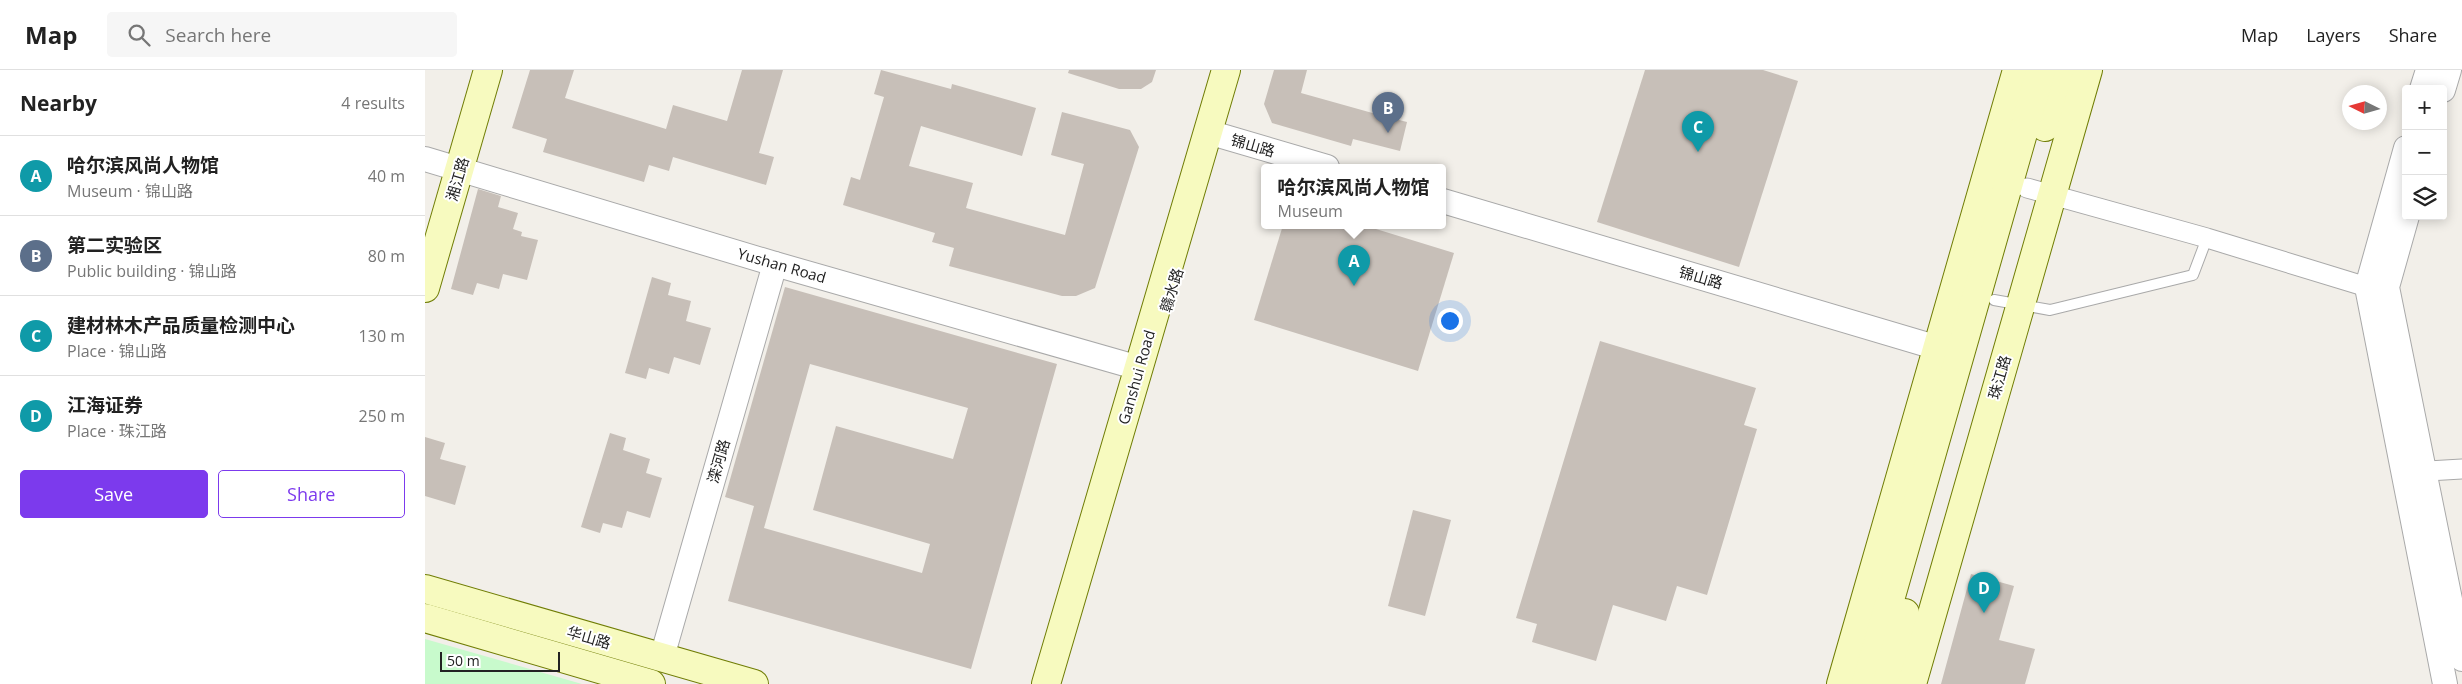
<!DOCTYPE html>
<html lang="en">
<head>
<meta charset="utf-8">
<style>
	body { margin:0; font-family:"Open Sans","Noto Sans SC",sans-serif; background:#f6f6f6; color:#222 }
	.controls { position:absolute; right:15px; top:15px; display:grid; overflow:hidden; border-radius:5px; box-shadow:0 2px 12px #0003 }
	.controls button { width:45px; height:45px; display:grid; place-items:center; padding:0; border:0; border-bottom:1px solid #e0e0e0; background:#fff; color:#222; font:25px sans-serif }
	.compass { position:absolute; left:1917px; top:15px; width:45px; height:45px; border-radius:50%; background:#fff; box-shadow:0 2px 12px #0003; rotate:275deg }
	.scale { position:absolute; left:15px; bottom:12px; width:120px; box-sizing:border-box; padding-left:5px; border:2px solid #222; border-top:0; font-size:14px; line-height:18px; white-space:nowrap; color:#222; -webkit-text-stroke:4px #fff; paint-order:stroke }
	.you { position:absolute; left:1024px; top:250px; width:18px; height:18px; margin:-12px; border:4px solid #fff; border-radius:50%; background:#1a73e8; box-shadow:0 0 0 8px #1a73e833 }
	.badge { display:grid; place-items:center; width:32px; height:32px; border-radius:50%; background:#7c3aed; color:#fff; font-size:16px; font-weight:700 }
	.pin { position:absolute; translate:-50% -41px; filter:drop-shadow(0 1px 2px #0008) }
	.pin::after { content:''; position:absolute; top:26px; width:18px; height:15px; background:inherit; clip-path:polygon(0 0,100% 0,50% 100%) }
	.popup { position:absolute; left:836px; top:94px; width:185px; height:65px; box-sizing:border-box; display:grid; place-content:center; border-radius:5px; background:#fff; filter:drop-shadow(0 1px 4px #0005); font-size:16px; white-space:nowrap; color:#767676 }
	.popup b { font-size:19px; color:#222 }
	.popup::after { content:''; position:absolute; left:50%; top:100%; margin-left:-10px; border:10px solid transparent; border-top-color:#fff }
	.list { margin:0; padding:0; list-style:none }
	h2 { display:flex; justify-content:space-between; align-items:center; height:65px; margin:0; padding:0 20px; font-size:21px }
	h2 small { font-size:16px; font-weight:400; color:#767676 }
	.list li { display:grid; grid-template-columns:32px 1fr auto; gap:15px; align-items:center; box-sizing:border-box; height:80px; padding:0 20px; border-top:1px solid #e0e0e0 }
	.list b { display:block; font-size:19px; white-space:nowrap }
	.list p { margin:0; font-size:16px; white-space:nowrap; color:#767676 }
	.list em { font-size:16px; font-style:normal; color:#767676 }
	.actions { display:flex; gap:10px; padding:15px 20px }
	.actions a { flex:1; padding:11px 0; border:1px solid #7c3aed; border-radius:5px; text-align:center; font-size:18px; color:#7c3aed }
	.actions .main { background:#7c3aed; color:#fff }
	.icon { flex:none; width:28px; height:28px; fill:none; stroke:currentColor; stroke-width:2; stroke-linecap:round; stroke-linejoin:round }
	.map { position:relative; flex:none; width:2037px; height:614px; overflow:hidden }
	header { display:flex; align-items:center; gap:30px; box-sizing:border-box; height:70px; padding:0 25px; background:#fff; border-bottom:1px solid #e0e0e0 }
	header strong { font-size:24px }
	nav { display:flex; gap:28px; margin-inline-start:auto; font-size:18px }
	.search { width:350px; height:45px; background:#f6f6f6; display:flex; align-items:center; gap:12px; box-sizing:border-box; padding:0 18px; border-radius:5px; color:#767676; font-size:19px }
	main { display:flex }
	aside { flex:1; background:#fff }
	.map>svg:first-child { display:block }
	.park { fill:#c8facc }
	.building { fill:#c7bfb8; fill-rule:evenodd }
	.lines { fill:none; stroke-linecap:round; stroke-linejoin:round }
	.service-casing { stroke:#a9a9a9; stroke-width:12 }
	.minor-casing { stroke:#a9a9a9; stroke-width:21 }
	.tertiary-casing { stroke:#a9a9a9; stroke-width:26 }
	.secondary-casing { stroke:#707d05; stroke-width:30 }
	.service { stroke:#fff; stroke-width:10 }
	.minor { stroke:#fff; stroke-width:19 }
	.tertiary { stroke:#fff; stroke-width:24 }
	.secondary { stroke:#f7fabf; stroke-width:28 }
	.labels { text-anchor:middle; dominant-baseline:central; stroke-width:4; stroke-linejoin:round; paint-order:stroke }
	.street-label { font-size:15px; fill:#222; stroke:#fff }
</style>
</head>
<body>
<header>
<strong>Map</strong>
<div class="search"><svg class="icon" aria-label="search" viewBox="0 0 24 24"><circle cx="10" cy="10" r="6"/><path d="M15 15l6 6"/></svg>Search here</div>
<nav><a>Map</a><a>Layers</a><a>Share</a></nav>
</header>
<main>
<aside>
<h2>Nearby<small>4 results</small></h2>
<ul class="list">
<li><span class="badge" style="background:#0f9aa8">A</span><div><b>哈尔滨风尚人物馆</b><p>Museum · 锦山路</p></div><em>40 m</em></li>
<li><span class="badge" style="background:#5c6f8a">B</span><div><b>第二实验区</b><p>Public building · 锦山路</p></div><em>80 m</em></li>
<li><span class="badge" style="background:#0f9aa8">C</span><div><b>建材林木产品质量检测中心</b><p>Place · 锦山路</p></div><em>130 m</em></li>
<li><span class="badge" style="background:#0f9aa8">D</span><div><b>江海证券</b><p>Place · 珠江路</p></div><em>250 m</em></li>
</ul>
<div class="actions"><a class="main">Save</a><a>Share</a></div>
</aside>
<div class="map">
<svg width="2037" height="614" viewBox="0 0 2037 614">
	<rect width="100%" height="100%" fill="#f2efe9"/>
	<!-- park -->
	<polygon class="park" points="0,569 157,614 0,614"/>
	<!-- building -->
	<g class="building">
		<polygon points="105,0 149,0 140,28 241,59 248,35 302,51 317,0 358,0 334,83 349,87 341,115 248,87 244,101 224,95 219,112 118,82 122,69 87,58"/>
		<polygon points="456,0 526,19 527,14 611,38 597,86 496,56 484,96 548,113 541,138 640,165 659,94 626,85 637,42 705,60 714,77 670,218 651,226 637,226 524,196 529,178 507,172 510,163 418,135 426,107 435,110 459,27 449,24"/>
		<polygon points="644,0 731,0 727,12 716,19 694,19 643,3"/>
		<polygon points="849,0 882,0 876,23 951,44 955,28 978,34 974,50 982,52 975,81 928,69 926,76 847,53 839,34"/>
		<polygon points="1220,0 1338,0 1373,11 1314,197 1172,152"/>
		<polygon points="53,119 76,126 73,137 93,143 88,159 97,162 96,166 113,170 102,210 78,204 74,219 52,213 48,225 26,219"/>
		<polygon points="858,155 938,155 1029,183 993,301 829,250"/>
		<polygon points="227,207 246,213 243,225 266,231 261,251 286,258 275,295 249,287 244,304 224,298 221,309 200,303"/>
		<path d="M360,217L632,294L546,599L303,531L329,436L300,427ZM385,294L543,338L528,389L411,356L388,440L505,474L497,503L339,458Z"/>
		<polygon points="1175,271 1331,318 1319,355 1332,359 1282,525 1252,516 1241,551 1188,535 1171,591 1107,572 1112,554 1091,548"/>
		<polygon points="185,363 201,368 198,380 225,389 221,403 237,408 225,448 202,441 197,458 178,453 175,463 156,457"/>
		<polygon points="0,367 20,373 15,389 41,396 30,435 0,426"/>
		<polygon points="988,440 1026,450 1000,546 963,536"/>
		<polygon points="1546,504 1589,516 1574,570 1610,579 1600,614 1516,614"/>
	</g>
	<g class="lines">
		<!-- service casing -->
		<g class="service-casing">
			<polyline id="service" points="1569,230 1625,240 1768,205 1782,168"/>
		</g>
		<!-- minor casing -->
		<g class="minor-casing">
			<g id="minor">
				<polyline points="1602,118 1782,168 1942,217"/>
				<polyline points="1986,402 2037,399"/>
			</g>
		</g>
		<!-- tertiary casing -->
		<g class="tertiary-casing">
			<g id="tertiary">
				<polyline points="1997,19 2003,0"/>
				<polyline points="2018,20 2024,0"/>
				<polyline points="783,62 902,97"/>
				<polyline points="1981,78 1942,217 2020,614"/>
				<polyline points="0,89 350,194 714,298"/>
				<polyline points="1018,131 1530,283"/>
				<polyline points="1982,146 1962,217 2037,589"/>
				<polyline points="237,587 350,194"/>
			</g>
		</g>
		<!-- secondary casing -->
		<g class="secondary-casing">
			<g id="secondary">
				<polyline points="1620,57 1637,0"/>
				<polyline points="0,218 63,0"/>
				<polyline points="0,519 329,614"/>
				<polyline points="0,548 226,614"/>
				<polyline points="621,614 801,0"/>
				<polyline points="1416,614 1592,0"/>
				<polyline points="1441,614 1616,0"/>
				<polyline points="1462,614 1480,543"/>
				<polyline points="1487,614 1663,0"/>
			</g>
		</g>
		<!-- service -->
		<use href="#service" class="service"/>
		<!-- minor -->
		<use href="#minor" class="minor"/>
		<!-- tertiary -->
		<use href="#tertiary" class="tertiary"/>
		<!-- secondary -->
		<use href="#secondary" class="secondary"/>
	</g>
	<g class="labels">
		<!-- street labels -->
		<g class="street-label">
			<text transform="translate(828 75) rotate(16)">锦山路</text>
			<text transform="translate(32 109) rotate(-74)">湘江路</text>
			<text transform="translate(357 195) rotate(16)">Yushan Road</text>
			<text transform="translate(1276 207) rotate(16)">锦山路</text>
			<text transform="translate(746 220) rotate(-73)">赣水路</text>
			<text transform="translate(711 307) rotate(-74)">Ganshui Road</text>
			<text transform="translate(1574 307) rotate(-74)">珠江路</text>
			<text transform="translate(293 391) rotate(-74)">滦河路</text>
			<text transform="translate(164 567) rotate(16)">华山路</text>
		</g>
	</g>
</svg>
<div class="controls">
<button>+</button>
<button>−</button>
<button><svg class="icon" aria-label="layers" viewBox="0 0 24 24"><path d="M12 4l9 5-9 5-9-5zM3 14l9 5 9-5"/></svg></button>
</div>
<svg class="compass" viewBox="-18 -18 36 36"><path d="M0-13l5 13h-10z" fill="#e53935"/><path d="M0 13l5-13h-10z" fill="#767676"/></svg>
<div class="scale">50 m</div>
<div class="you"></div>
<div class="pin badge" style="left:929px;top:216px;background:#0f9aa8">A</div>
<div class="popup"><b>哈尔滨风尚人物馆</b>Museum</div>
<div class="pin badge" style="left:963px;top:63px;background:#5c6f8a">B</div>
<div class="pin badge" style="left:1273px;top:82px;background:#0f9aa8">C</div>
<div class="pin badge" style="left:1559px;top:543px;background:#0f9aa8">D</div>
</div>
</main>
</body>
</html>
